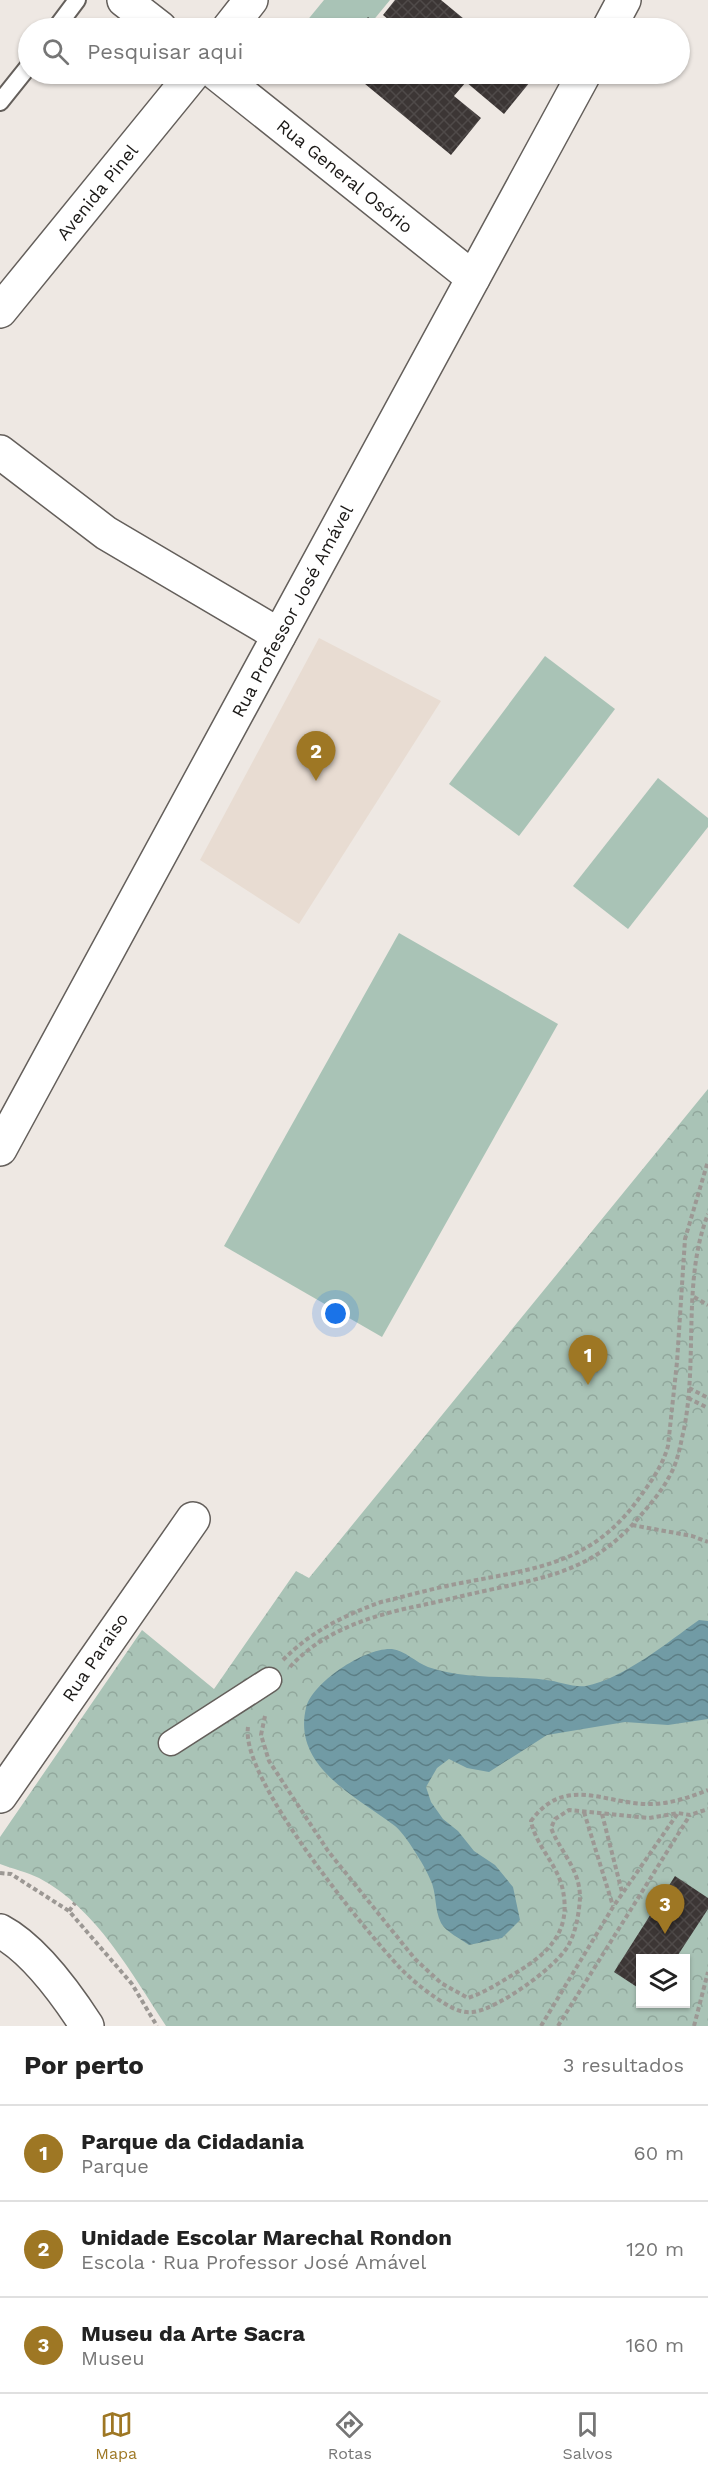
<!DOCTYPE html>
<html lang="pt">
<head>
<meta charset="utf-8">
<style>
	body { margin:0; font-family:"Work Sans",sans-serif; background:#f6f6f6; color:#222 }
	.controls { position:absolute; right:18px; bottom:18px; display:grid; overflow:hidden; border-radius:0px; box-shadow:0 2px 4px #0004 }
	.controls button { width:54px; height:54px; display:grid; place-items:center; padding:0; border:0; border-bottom:2px solid #e0e0e0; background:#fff; color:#222; font:30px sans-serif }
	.you { position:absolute; left:336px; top:1314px; width:21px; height:21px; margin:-15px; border:4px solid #fff; border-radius:50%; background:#1a73e8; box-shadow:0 0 0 9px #1a73e833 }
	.badge { display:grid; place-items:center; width:39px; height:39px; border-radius:50%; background:#9e7724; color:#fff; font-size:20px; font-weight:700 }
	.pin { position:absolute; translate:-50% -50px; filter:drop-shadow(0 2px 3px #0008) }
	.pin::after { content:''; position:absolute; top:32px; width:21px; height:18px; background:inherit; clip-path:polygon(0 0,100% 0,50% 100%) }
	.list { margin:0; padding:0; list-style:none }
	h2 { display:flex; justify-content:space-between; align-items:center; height:78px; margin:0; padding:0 24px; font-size:26px }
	h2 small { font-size:20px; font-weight:400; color:#767676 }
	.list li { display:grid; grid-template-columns:39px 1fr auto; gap:18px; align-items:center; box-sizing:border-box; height:96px; padding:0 24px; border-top:2px solid #e0e0e0 }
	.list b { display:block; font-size:22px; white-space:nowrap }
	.list p { margin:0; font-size:20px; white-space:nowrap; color:#767676 }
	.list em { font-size:20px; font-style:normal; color:#767676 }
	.icon { flex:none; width:33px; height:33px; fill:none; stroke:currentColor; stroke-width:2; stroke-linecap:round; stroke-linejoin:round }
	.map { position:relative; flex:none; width:708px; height:2026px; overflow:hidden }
	.search { position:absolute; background:#fff; box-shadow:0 2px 4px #0004; left:18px; right:18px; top:18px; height:66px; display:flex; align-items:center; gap:15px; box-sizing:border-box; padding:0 21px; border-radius:33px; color:#767676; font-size:22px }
	.sheet { height:366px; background:#fff }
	nav { display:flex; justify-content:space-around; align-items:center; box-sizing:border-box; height:84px; border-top:2px solid #e0e0e0; background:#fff; font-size:16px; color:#767676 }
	nav a { display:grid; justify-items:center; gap:3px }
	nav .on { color:#9e7724 }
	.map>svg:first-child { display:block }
	.built { fill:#e8dcd2 }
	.green { fill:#a9c3b6 }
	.forest { fill:url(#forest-crowns); fill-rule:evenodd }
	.water { fill:url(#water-waves) }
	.building { fill:url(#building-cross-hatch) }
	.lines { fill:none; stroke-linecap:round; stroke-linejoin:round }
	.service-casing { stroke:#645f5b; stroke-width:20 }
	.pedestrian-casing { stroke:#645f5b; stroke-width:27 }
	.minor-casing { stroke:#645f5b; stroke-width:36 }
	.tertiary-casing { stroke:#645f5b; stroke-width:36 }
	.path { stroke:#9c9894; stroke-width:4; stroke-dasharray:4.5 3; stroke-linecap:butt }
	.service { stroke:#fff; stroke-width:16 }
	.pedestrian { stroke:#fff; stroke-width:24 }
	.minor { stroke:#fff; stroke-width:33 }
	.tertiary { stroke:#fff; stroke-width:33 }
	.labels { text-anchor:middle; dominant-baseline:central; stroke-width:6; stroke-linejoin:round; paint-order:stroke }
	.street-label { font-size:18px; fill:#1b1917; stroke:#fff }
</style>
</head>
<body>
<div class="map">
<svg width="708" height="2026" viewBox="0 0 708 2026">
	<defs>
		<pattern id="forest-crowns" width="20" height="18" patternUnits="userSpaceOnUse" patternTransform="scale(1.5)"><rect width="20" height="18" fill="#a9c3b6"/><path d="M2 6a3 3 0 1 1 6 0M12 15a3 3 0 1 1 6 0" fill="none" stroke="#91a79c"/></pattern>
		<pattern id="water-waves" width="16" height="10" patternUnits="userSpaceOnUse" patternTransform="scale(1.5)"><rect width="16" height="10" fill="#719ba5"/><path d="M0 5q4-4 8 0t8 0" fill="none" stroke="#5c7e85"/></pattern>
		<pattern id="building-cross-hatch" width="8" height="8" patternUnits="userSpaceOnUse" patternTransform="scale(1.5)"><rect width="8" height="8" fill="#3c3635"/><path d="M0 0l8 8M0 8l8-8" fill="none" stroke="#4f4a49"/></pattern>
	</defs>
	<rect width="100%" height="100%" fill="#eee8e3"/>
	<!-- built -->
	<polygon class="built" points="319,638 441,701 299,924 200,860"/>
	<!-- green -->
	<g class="green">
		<polygon points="324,0 390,0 367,28 301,28"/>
		<polygon points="545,656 615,709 519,836 449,784"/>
		<polygon points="658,778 708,818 708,827 628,929 573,886"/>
		<polygon points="399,933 558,1024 382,1337 224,1246"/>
	</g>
	<!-- forest -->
	<path class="forest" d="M708,1089V2026H166C132,1974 96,1908 39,1878C27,1872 13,1869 0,1864V1837L142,1630L214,1689L296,1571L309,1578ZM640,1958H686V2004H640Z"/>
	<!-- water -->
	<path class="water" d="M699,1620L708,1621V1719L668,1725L625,1722L547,1735L489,1772L467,1768L449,1759L437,1768L426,1787L431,1802L443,1819L458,1831L474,1851L495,1865L513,1887L520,1920L502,1938L469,1945C461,1939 446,1932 441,1923C434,1909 437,1892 430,1879C425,1866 405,1834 395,1826C357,1797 292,1767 306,1708C312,1682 366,1647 392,1649C404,1650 417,1663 428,1667C465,1680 507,1675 546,1680C558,1681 574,1688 586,1686C623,1679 668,1642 699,1620Z"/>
	<!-- building -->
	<g class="building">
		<polygon points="395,0 441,0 475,28 382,28 389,20 383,15"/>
		<polygon points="368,17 381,28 358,28"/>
		<polygon points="353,74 530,74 534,77 504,114 466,82 454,96 481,118 451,155"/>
		<polygon points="675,1876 708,1898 708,1909 676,1958 640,1958 640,1989 614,1972"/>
	</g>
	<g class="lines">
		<!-- service casing -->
		<g class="service-casing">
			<g id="service">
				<polyline points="56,28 77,0"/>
				<polyline points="0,102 28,67"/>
			</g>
		</g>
		<!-- pedestrian casing -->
		<g class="pedestrian-casing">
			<polyline id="pedestrian" points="171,1743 269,1680"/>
		</g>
		<!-- minor casing -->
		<g class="minor-casing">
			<g id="minor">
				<polyline points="124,0 160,28"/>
				<polyline points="609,28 624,0"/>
				<polyline points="217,74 473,278"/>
				<polyline points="0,452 106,533 279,635"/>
				<polyline points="0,1149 584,74"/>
				<polyline points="0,1796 193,1519"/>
				<path d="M0,1931C34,1949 67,1995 87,2026"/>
			</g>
		</g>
		<!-- tertiary casing -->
		<g class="tertiary-casing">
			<g id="tertiary">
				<polyline points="229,28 251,0"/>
				<polyline points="0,311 193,74"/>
			</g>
		</g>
		<!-- path -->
		<g class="path">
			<polyline points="694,1297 708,1305"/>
			<polyline points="689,1388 708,1398"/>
			<polyline points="688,1398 708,1408"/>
			<polyline points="632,1525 692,1536 708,1542"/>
			<path d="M283,1660C310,1632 345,1615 381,1602C407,1596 434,1588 461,1583C538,1568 594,1564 642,1494C653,1479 663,1464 668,1446L677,1362L685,1239L708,1161"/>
			<path d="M290,1667C322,1631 373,1615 418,1606C442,1601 465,1595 489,1590C548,1577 591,1570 634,1523C647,1508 660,1494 669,1477C678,1462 680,1446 684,1429C698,1359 682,1280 708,1214"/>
			<path d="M265,1716L261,1735L269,1761L328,1851L415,1959L441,1983L468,1998C483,1993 496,1985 509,1977C543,1957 572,1936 563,1891C558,1864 536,1847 531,1821C564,1776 601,1802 645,1804C667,1805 688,1798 708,1790"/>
			<path d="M248,1727C240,1779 364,1929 401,1969C415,1983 434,1998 451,2007C458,2011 466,2013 473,2012C498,2009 556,1967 568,1946C576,1932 579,1913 580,1898C580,1869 561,1853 551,1828L555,1819L569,1810L649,1818L678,1813L690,1815L708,1809"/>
			<polyline points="584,1812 613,1906"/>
			<polyline points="602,1814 622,1892"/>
			<polyline points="0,1873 11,1874 69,1911 132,1984 157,2026"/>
			<polyline points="69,1911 75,1903"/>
			<polyline points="541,2026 613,1907 678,1813"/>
			<polyline points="558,2026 690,1815"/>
			<polyline points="694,2026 708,1972"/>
		</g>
		<!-- service -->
		<use href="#service" class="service"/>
		<!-- pedestrian -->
		<use href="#pedestrian" class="pedestrian"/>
		<!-- minor -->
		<use href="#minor" class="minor"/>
		<!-- tertiary -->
		<use href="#tertiary" class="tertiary"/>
	</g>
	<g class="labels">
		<!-- street labels -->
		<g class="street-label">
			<text transform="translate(345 176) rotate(39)">Rua General Osório</text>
			<text transform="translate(97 192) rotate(-51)">Avenida Pinel</text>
			<text transform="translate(292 611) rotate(-62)">Rua Professor José Amável</text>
			<text transform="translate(95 1657) rotate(-56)">Rua Paraiso</text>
		</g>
	</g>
</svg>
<div class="controls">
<button><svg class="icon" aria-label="layers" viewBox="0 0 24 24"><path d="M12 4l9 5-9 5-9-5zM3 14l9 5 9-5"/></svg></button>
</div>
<div class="you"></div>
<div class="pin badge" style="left:588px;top:1385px">1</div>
<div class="pin badge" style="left:316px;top:781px">2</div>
<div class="pin badge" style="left:665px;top:1934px">3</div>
<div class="search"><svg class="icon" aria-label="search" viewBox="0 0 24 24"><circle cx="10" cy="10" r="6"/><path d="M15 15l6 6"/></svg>Pesquisar aqui</div>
</div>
<section class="sheet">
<h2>Por perto<small>3 resultados</small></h2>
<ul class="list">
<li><span class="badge">1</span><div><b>Parque da Cidadania</b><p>Parque</p></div><em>60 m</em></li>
<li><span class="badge">2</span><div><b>Unidade Escolar Marechal Rondon</b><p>Escola · Rua Professor José Amável</p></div><em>120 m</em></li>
<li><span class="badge">3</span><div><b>Museu da Arte Sacra</b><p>Museu</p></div><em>160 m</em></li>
</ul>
</section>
<nav>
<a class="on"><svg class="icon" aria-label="map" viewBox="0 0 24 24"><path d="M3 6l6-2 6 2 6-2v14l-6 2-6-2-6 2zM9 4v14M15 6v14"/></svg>Mapa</a>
<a><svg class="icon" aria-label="directions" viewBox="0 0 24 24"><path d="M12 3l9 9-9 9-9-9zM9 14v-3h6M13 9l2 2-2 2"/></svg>Rotas</a>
<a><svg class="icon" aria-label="saved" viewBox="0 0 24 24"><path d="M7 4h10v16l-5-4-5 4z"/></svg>Salvos</a>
</nav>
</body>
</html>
